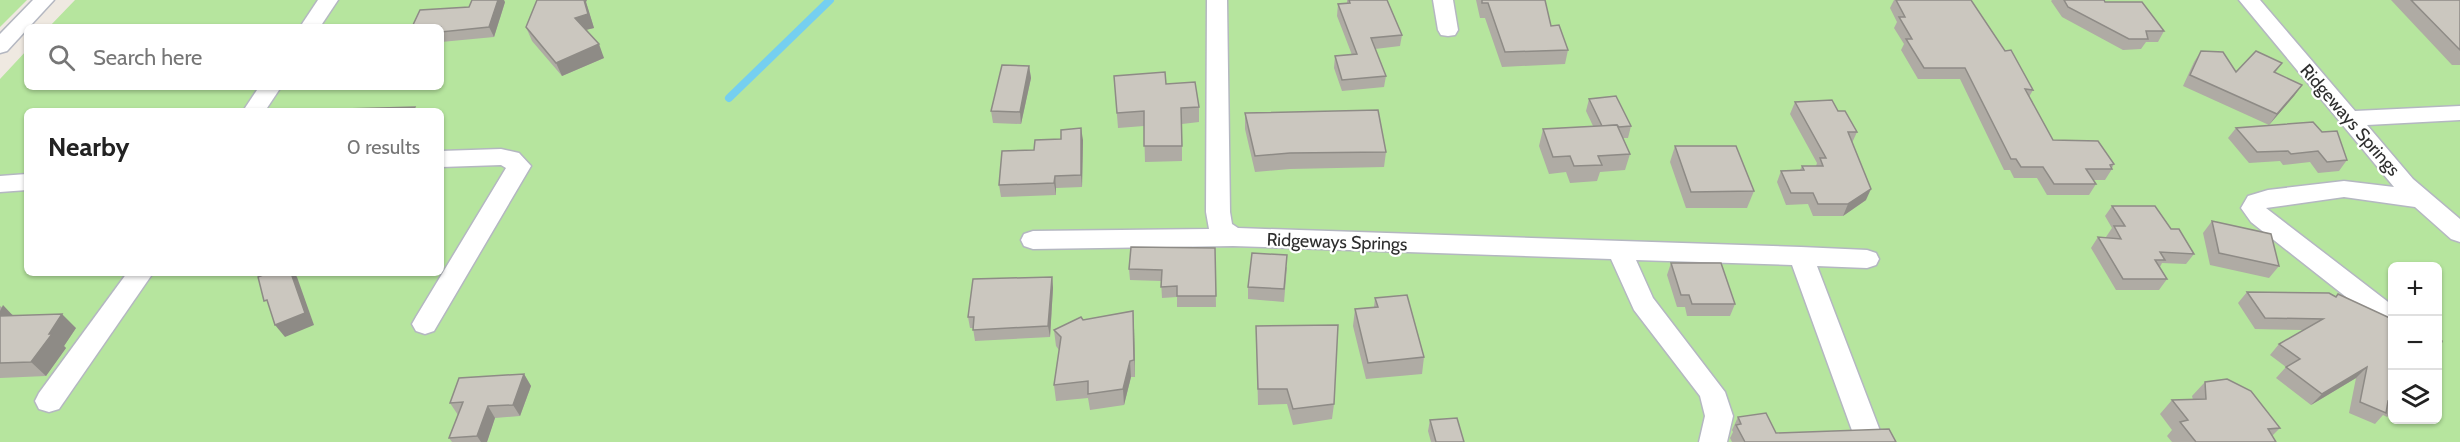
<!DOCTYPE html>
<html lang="en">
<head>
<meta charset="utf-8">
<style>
	body { margin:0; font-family:Cabin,sans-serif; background:#f2f2f2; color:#222 }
	.controls { position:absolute; right:18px; bottom:18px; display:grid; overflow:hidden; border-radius:9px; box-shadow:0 2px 4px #0004 }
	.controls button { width:54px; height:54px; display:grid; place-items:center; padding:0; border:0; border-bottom:2px solid #e0e0e0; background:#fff; color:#222; font:30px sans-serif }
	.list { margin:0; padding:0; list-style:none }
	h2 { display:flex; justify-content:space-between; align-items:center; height:78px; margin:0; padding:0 24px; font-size:26px }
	h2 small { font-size:20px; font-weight:400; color:#767676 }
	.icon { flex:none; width:33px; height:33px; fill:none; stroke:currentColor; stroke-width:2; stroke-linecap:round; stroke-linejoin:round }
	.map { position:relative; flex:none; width:2460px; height:442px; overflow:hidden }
	.search { position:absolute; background:#fff; box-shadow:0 2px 4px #0004; left:24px; top:24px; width:420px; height:66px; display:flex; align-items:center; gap:15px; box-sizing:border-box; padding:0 21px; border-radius:9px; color:#767676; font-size:22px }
	.panel { position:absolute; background:#fff; box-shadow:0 2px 4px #0004; left:24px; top:108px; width:420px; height:168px; border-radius:9px }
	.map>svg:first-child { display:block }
	.green { fill:#b6e59e; fill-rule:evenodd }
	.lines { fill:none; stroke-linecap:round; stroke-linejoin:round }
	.stream { stroke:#75cff0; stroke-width:8 }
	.street-casing { stroke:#b4b7c1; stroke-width:3 }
	.street { fill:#fff; fill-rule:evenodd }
	.wall { fill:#afaba4 }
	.shaded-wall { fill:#8e8b86 }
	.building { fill:#cbc7bf; stroke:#8e8b86; stroke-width:1.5 }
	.labels { text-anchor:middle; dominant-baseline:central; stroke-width:4.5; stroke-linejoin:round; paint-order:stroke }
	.street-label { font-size:18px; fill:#2e2e2e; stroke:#fff }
</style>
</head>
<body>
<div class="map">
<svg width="2460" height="442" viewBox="0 0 2460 442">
	<rect width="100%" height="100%" fill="#efe9e1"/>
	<!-- green -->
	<g class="green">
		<polygon points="0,0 27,0 0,27"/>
		<path d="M75,0H2460V442H0V79L27,50V87H441V27H49ZM27,111H441V273H27ZM2392,266H2438V420H2392Z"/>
	</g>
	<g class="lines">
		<!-- stream -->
		<polyline class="stream" points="729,98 830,0"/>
		<!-- street casing -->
		<g class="street-casing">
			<g id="street">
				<polygon points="33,0 54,0 7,51 0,53 0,34"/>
				<polygon points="318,0 338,0 320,27 300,27"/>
				<polygon points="1207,0 1227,0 1230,212 1232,224 1238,228 1801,247 1867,250 1876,253 1879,259 1876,265 1867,268 1817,266 1882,436 1879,442 1857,442 1854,436 1792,265 1636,260 1653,298 1725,392 1733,416 1727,442 1699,442 1705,416 1700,396 1634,310 1611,259 1233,246 1033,249 1024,246 1021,240 1024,234 1033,231 1209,229 1206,212"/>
				<polygon points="1433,0 1453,0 1458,30 1455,35 1448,36 1441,35 1438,30"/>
				<polygon points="2239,0 2260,0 2355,111 2460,106 2460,120 2367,125 2413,179 2460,219 2460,242 2451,239 2415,207 2344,197 2266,208 2392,305 2392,329 2383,326 2251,222 2241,208 2248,196 2268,190 2344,181 2394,187"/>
				<polygon points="259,87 281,87 265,111 243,111"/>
				<polygon points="501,149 519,153 531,166 434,331 425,334 416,331 412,324 416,317 506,168 501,165 441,167 441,151"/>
				<polygon points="27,174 27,190 0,192 0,176"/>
				<polygon points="127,273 153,273 59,409 49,412 39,409 35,401 39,393"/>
			</g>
		</g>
		<!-- street -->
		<use href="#street" class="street"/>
	</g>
	<!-- wall -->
	<g class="wall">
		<polygon points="1347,0 1387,0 1402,35 1400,46 1375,49 1386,76 1384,87 1342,91 1334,68 1335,56 1352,55 1337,16 1338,4 1347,3"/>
		<polygon points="1476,0 1545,0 1551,26 1568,50 1565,64 1502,67 1485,18 1480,18"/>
		<polygon points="1894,0 1971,0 2005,51 2033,90 2029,97 2053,140 2114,164 2112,168 2112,169 2105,180 2093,180 2096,184 2089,195 2047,195 2037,178 2014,178 2010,170 2004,170 1960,79 1918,79 1901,50 1904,44 1894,28 1897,22 1890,8"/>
		<polygon points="2052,0 2104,0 2105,2 2164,31 2158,42 2146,42 2141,49 2123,50 2062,17 2051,1"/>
		<polygon points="2391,0 2460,0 2460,65 2452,65"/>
		<polygon points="505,2 494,37 441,42 441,27 469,7"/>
		<polygon points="586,2 594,28 586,30 604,58 562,76 532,41 526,27"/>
		<polygon points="2201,51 2236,72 2282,63 2275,73 2302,85 2294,96 2269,125 2183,86 2194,62"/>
		<polygon points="1029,66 1031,78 1021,124 993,123 991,111"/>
		<polygon points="1114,76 1166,84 1199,107 1199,122 1182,124 1182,161 1145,162 1144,126 1118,128"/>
		<polygon points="1589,99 1631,126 1628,138 1623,138 1630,154 1625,170 1600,172 1597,181 1570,183 1566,172 1549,174 1539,146 1543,129 1593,126 1586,111"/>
		<polygon points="1795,102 1838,111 1857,132 1852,143 1866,200 1843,216 1813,216 1808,204 1786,205 1777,182 1781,171 1800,170 1802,166 1816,166 1817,163 1790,114"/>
		<polygon points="1245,113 1386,152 1384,167 1290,169 1255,172 1245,129"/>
		<polygon points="2236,128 2347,160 2339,171 2318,173 2310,162 2283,165 2280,161 2249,163 2228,138"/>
		<polygon points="1083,140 1082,187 1056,188 1056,195 1001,197 999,185 1034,150"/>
		<polygon points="1675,146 1754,191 1747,208 1686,208 1670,162"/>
		<polygon points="2112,206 2171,229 2194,254 2186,264 2162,263 2160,267 2167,279 2159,290 2116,290 2091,248 2098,237 2107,238 2106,237 2112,228 2105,216"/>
		<polygon points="2212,221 2279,266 2269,278 2210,265 2203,233"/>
		<polygon points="1215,248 1216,307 1177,307 1177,297 1162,298 1161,281 1130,280 1129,269"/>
		<polygon points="1671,263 1735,304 1730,316 1687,316 1685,307 1677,307 1667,275"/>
		<polygon points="1287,267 1284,302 1248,299 1248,287"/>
		<polygon points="1052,277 1053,288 1050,337 975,341 973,328 970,328 968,317"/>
		<polygon points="2247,292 2336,296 2338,294 2392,319 2392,414 2391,413 2387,417 2383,415 2375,424 2349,413 2356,378 2311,405 2276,378 2286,367 2270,355 2279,344 2303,330 2255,329 2238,303"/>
		<polygon points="1375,298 1424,357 1422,374 1366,379 1353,326 1355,309 1374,307"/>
		<polygon points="0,306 13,315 76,328 64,346 66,348 46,376 0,378"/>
		<polygon points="1133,311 1134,328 1135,377 1131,377 1124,405 1090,410 1088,398 1056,401 1054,385 1059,350 1056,346 1054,330 1083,320"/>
		<polygon points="1256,326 1334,404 1332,419 1293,425 1287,404 1258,405"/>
		<polygon points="524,374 531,386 520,416 495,418 487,442 452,442 449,438 458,415 450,403"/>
		<polygon points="2205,382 2280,428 2272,436 2276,442 2172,442 2167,436 2172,430 2160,414 2172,400 2193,400 2192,396"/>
		<polygon points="1738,417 1776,433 1896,442 1732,442 1730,438 1733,432 1732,430"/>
		<polygon points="1430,420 1464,442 1431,442 1428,431"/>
	</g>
	<!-- shaded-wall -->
	<g class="shaded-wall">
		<polygon points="498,0 504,0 505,2 494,37 489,27"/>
		<polygon points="584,0 587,0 586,2 594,28 581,31 575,18"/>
		<polygon points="599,44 604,58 562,76 556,63"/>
		<polygon points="1029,66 1031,78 1021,124 1020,112"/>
		<polygon points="2302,85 2294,96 2269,125 2277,114"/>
		<polygon points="1081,128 1083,140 1082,187 1081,175"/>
		<polygon points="1055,176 1056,188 1056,195 1054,183"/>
		<polygon points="1871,189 1866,200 1843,216 1848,204"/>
		<polygon points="291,273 294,273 297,277 314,325 285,337 275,325"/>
		<polygon points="1052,277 1053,288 1050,337 1048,326"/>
		<polygon points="3,305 17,320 0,319 0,311"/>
		<polygon points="1133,311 1134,328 1135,377 1134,360"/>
		<polygon points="62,314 76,328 64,346 66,348 46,376 31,362 49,334"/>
		<polygon points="1130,361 1131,377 1124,405 1123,389"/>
		<polygon points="2367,367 2356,378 2311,405 2322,394"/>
		<polygon points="524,374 531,386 520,416 513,405"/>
		<polygon points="488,406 495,418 487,442 481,442 477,436"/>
	</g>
	<!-- building -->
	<g class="building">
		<polygon points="472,0 498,0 489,27 441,32 441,27 412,27 420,10 469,7"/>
		<polygon points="537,0 584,0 588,14 575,18 599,44 556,63 526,27"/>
		<polygon points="1349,0 1387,0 1402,35 1371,38 1386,76 1342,80 1335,56 1357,54 1338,4 1350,3"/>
		<polygon points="1482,0 1545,0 1551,26 1559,25 1568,50 1505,52 1488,3 1482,3"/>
		<polygon points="1896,0 1971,0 2005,51 2011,50 2033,90 2025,89 2053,140 2098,141 2114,164 2110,165 2112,169 2086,169 2096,184 2054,184 2043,167 2021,167 2016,159 2011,159 1965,68 1924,68 1906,39 1912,39 1899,17 1905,17"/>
		<polygon points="2064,0 2104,0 2105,2 2142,2 2164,31 2146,31 2148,39 2129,39 2068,7"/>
		<polygon points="2411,0 2460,0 2460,50"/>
		<polygon points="2201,51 2223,52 2236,72 2256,51 2282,63 2274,72 2302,85 2277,114 2190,75"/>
		<polygon points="1002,65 1029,66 1020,112 991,111"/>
		<polygon points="1165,72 1166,84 1195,82 1199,107 1181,108 1182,146 1144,146 1144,111 1117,113 1114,76"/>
		<polygon points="1616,96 1631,126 1619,127 1617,125 1602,126 1589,99"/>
		<polygon points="1832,100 1838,111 1845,111 1857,132 1848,132 1871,189 1848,204 1818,204 1813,193 1791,193 1781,171 1804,170 1802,166 1823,166 1820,158 1826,158 1795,102"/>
		<polygon points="415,107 413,111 306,111 307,110"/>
		<polygon points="1378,110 1386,152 1290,153 1255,156 1245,113"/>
		<polygon points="2313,122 2322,132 2337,131 2347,160 2327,162 2318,151 2291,154 2288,151 2257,152 2236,128"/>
		<polygon points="1617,125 1630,154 1598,156 1602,165 1574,166 1570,156 1553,157 1543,129"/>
		<polygon points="1081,128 1081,175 1055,176 1054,183 999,185 1002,151 1034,150 1035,140 1061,139 1061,130"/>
		<polygon points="1675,146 1736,146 1754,191 1691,192"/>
		<polygon points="2112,206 2155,206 2171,229 2179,229 2194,254 2160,252 2165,260 2155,260 2167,279 2123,279 2098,237 2121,239 2114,226 2125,226"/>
		<polygon points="2212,221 2271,234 2279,266 2219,253"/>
		<polygon points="1131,247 1215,248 1216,296 1177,296 1177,286 1161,287 1162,270 1129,269"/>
		<polygon points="1252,253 1287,255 1284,289 1248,287"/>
		<polygon points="1671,263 1721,263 1735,304 1692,304 1689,295 1681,295"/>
		<polygon points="268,273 291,273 305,313 275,325 267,300 264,301 258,277"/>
		<polygon points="1052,277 1048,326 973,330 974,317 968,317 973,279"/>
		<polygon points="2247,292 2329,293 2336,297 2338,294 2392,319 2392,403 2388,401 2386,413 2360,402 2367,367 2322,394 2286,367 2300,359 2279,344 2323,319 2265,318"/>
		<polygon points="1407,295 1424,357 1368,363 1355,309 1378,307 1375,298"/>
		<polygon points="1133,311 1134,360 1130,361 1123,389 1088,394 1088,381 1054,385 1061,337 1054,330 1081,317 1083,320"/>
		<polygon points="62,314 49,334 52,334 31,362 0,363 0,316"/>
		<polygon points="1338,325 1334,404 1293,409 1287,389 1258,389 1256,326"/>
		<polygon points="2438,339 2442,341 2438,352"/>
		<polygon points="524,374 513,405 488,406 477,436 449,438 463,402 450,403 459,378"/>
		<polygon points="2227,379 2251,391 2280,428 2268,429 2276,442 2196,442 2180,422 2188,420 2172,400 2206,399 2205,382"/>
		<polygon points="1766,413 1776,433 1889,429 1896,442 1745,442 1736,425 1741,424 1738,417"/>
		<polygon points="1457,418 1464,442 1436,442 1430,420"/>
	</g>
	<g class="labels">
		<!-- street labels -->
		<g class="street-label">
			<text transform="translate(2350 120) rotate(49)">Ridgeways Springs</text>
			<text transform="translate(1337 242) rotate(2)">Ridgeways Springs</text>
		</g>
	</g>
</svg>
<div class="controls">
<button>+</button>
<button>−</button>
<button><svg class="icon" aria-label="layers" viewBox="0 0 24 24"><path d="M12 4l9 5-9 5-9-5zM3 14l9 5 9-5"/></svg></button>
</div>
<div class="search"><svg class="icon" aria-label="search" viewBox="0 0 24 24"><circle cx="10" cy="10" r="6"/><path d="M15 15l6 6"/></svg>Search here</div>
<section class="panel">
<h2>Nearby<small>0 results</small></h2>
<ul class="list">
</ul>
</section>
</div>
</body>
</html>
